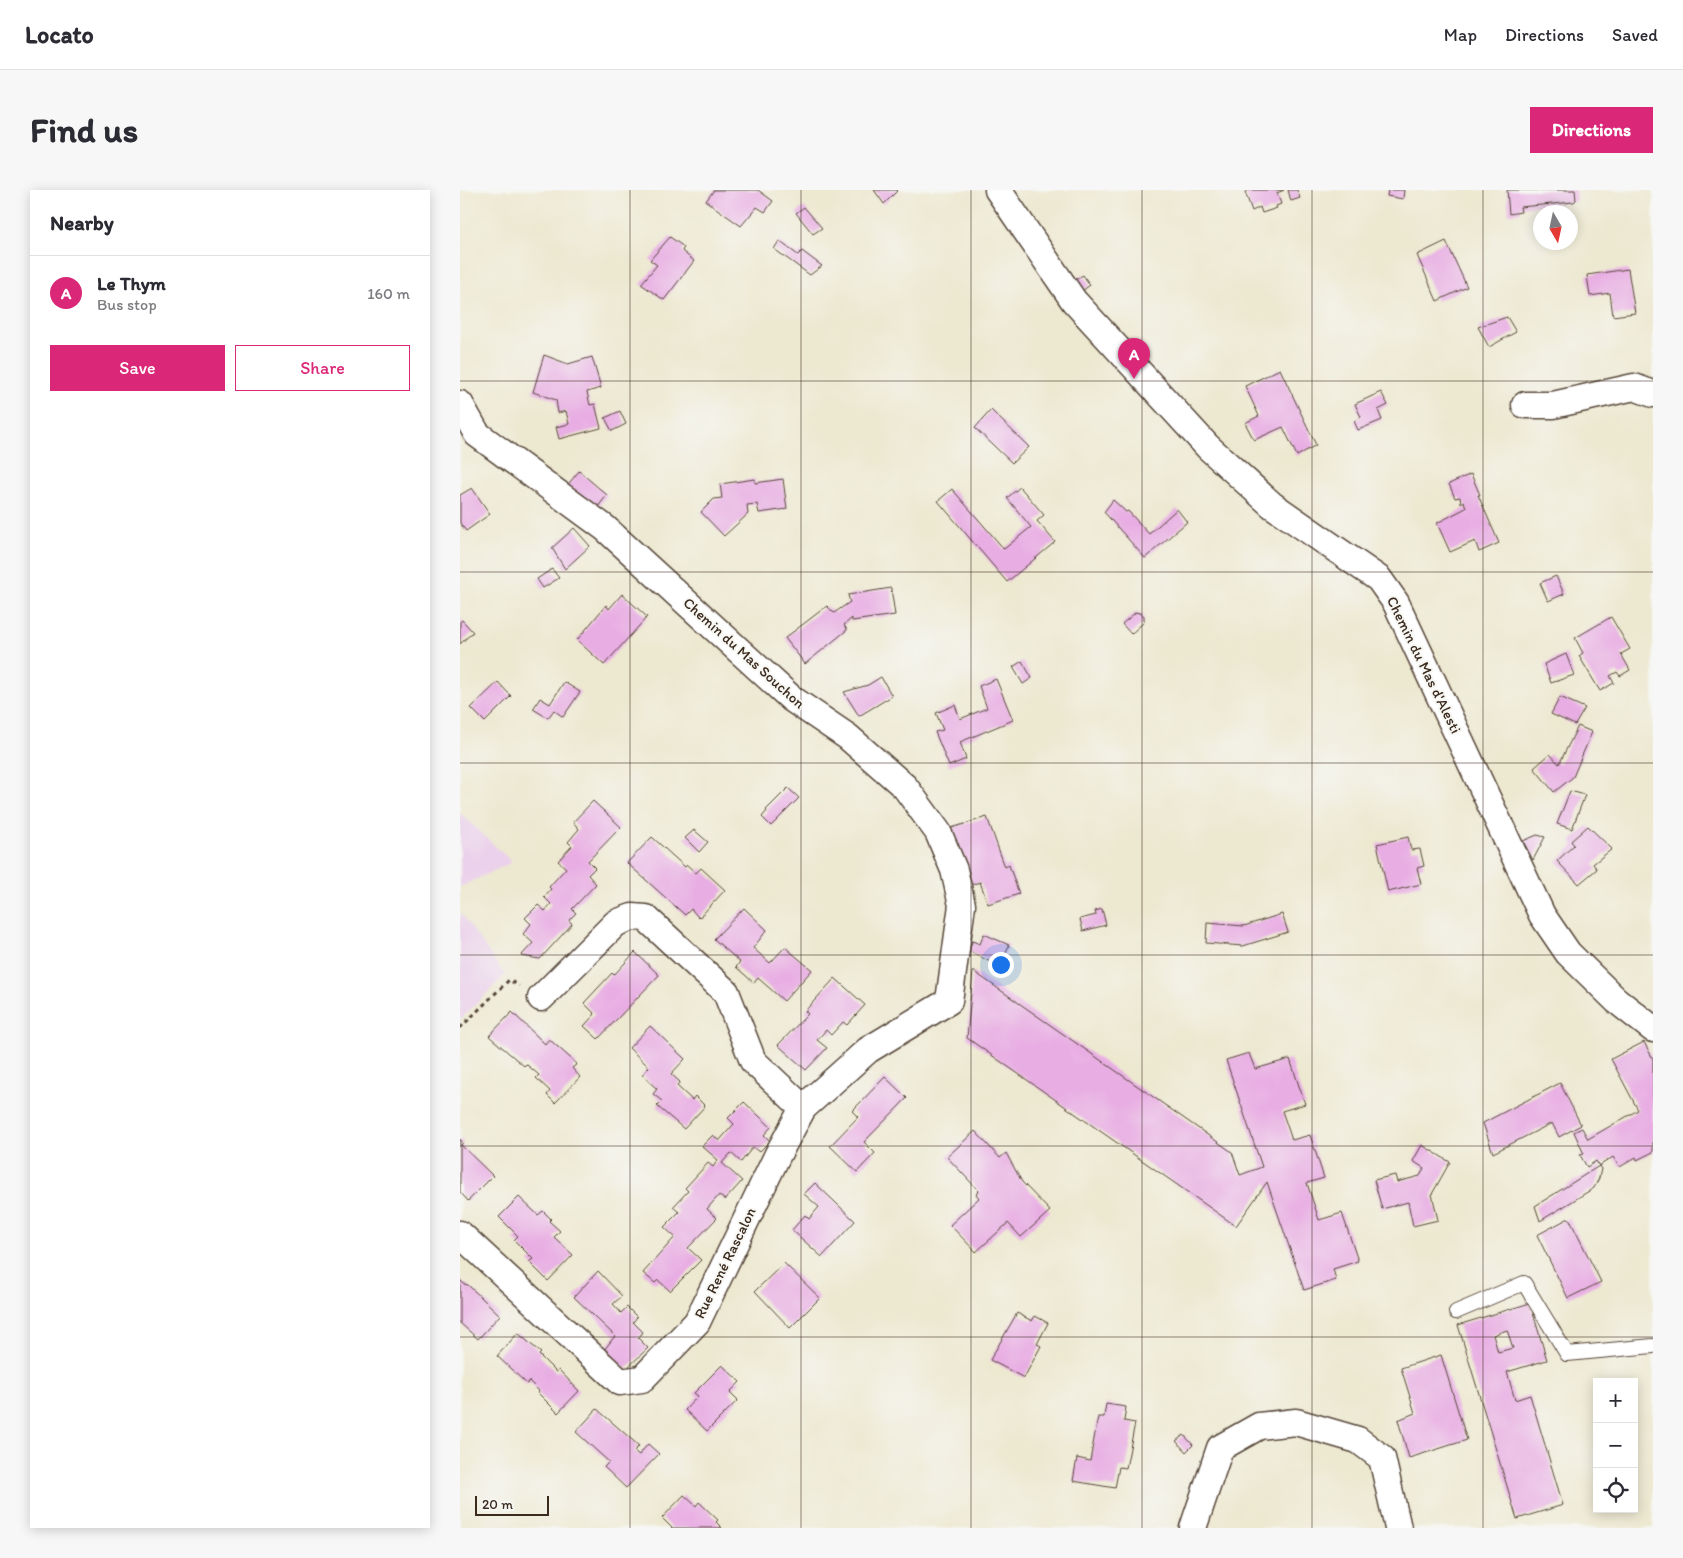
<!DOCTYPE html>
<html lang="en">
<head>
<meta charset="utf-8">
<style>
	body { margin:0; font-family:Itim,sans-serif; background:#f7f7f7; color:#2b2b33 }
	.controls { position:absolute; right:15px; bottom:15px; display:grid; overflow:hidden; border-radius:0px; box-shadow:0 2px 12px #0003 }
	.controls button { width:45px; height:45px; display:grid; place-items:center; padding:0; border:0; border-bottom:1px solid #e1e1e2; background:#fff; color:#2b2b33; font:25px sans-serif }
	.compass { position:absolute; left:1073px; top:15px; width:45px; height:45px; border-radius:50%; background:#fff; box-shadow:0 2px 12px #0003; rotate:171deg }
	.scale { position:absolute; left:15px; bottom:12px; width:74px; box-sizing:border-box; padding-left:5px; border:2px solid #3b2a1e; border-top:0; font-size:14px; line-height:18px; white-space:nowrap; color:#3b2a1e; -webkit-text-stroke:4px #f6f6f2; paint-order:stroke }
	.you { position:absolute; left:540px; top:774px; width:18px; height:18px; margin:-12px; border:4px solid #fff; border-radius:50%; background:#1a73e8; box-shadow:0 0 0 8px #1a73e833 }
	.badge { display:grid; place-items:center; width:32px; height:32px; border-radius:50%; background:#db2777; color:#fff; font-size:16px; font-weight:700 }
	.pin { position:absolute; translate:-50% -41px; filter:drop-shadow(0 1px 2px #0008) }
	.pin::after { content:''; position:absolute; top:26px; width:18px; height:15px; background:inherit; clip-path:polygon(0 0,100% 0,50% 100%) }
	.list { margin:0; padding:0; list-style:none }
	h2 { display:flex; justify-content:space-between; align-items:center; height:65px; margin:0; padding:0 20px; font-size:21px }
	h2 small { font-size:16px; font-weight:400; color:#7c7c81 }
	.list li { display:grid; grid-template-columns:32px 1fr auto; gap:15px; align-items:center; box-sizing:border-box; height:75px; padding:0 20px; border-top:1px solid #e1e1e2 }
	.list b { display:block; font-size:19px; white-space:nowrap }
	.list p { margin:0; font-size:16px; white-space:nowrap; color:#7c7c81 }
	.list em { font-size:16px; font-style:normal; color:#7c7c81 }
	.actions { display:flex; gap:10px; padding:15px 20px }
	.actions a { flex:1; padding:11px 0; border:1px solid #db2777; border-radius:0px; text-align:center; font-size:18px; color:#db2777 }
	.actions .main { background:#db2777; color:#fff }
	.icon { flex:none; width:28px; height:28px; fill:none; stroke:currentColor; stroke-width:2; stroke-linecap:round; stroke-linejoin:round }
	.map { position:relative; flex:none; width:1193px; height:1338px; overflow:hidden; border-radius:0px }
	header { display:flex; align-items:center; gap:30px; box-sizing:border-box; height:70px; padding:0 25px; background:#fff; border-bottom:1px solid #e1e1e2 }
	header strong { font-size:24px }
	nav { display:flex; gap:28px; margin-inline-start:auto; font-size:18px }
	.intro { display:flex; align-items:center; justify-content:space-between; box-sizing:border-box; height:120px; padding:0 30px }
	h1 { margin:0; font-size:35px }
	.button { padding:12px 22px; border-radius:0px; background:#db2777; color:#fff; font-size:18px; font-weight:700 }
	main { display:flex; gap:30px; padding:0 30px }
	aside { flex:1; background:#fff; border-radius:0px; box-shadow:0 2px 12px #0003 }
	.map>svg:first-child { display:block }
	.built { fill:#ebd1eb }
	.building { fill:#e8ade3; fill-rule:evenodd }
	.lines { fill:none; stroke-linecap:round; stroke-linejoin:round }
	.lane-casing { stroke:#564639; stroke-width:16 }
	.street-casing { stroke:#564639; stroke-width:29 }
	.path { stroke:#564639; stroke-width:3; stroke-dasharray:4 4; stroke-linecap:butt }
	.lane { stroke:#fff; stroke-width:14 }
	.street { stroke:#fff; stroke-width:26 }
	.grid { fill:none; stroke:#3b2a1e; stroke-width:1; stroke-opacity:0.55 }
	.labels { text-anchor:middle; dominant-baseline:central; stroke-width:4; stroke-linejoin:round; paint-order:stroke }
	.street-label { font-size:15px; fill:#3b2a1e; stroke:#f6f6f2 }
</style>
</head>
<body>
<header>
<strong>Locato</strong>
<nav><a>Map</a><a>Directions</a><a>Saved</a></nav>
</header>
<div class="intro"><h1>Find us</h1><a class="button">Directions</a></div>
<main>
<aside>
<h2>Nearby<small></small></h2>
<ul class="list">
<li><span class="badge">A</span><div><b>Le Thym</b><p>Bus stop</p></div><em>160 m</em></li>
</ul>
<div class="actions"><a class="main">Save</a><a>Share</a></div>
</aside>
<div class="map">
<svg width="1193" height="1338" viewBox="0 0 1193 1338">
	<rect width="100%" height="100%" fill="#f6f6f2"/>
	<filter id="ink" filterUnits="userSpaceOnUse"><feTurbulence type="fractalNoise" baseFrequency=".02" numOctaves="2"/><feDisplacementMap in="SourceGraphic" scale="10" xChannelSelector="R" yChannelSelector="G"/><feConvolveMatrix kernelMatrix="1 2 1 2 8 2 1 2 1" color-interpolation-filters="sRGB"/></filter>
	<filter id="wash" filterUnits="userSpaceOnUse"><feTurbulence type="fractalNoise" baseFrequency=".0096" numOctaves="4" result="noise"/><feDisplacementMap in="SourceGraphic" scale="20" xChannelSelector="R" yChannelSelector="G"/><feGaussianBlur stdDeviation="1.12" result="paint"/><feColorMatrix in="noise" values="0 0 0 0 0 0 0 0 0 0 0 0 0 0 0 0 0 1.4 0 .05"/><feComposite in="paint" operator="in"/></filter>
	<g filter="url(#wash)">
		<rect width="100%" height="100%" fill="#ede8d0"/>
		<!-- built -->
		<g class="built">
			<polygon points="0,623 52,672 0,697"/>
			<polygon points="0,722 45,785 0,830"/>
		</g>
		<g id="blocks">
			<!-- building -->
			<g class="building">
				<polygon points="254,0 298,0 313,11 305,22 297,17 281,36 246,11"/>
				<polygon points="414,0 438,0 424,14"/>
				<polygon points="789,0 824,0 817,3 821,14 816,16 817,18 802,23 800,17 792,21 785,2"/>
				<polygon points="828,0 837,0 840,8 831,11"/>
				<polygon points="928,0 944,0 943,9 927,6"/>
				<polygon points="1047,0 1115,0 1116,10 1114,12 1060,17 1061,22 1049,24"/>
				<polygon points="344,17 362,38 353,44 336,23"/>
				<polygon points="210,47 224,57 222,61 234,71 204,110 181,94 197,75 190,70"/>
				<polygon points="319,51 338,65 342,61 362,76 350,85 314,59"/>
				<polygon points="986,51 1007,97 977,111 957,65"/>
				<polygon points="1168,79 1175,123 1153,126 1150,103 1130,106 1127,85"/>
				<polygon points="623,85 630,95 618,104 609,94"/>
				<polygon points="1047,127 1056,142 1029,157 1018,137"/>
				<polygon points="84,165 108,174 132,167 141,198 127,202 130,215 135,214 141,238 99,249 96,237 109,234 106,221 98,223 96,210 73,202"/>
				<polygon points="820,179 856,255 837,266 823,237 794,250 785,233 799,226 785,196"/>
				<polygon points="921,202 928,215 918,220 922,230 898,240 894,231 901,227 895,214"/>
				<polygon points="531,220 569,257 552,273 515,238"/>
				<polygon points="160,221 166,234 152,241 145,228"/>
				<polygon points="119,281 147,305 134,322 105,298"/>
				<polygon points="1011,284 1020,305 1018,305 1039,353 1019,362 1015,351 990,362 977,333 1006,318 1004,311 1001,313 1000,307 995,308 989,294"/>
				<polygon points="295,289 295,293 323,289 327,319 299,323 297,314 287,315 288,324 264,346 241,322 254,309 262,308 260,294"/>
				<polygon points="560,297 584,325 577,331 595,352 547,392 478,311 492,299 544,359 571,337 547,308"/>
				<polygon points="12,298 30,324 6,341 0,333 0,305"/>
				<polygon points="653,310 666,322 668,321 689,344 717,319 727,332 685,368 644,322"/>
				<polygon points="114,338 130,356 105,379 92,358"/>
				<polygon points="92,379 99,388 83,398 77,389"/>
				<polygon points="1096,386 1104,404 1088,411 1080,393"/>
				<polygon points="431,398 435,425 392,431 392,428 384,435 387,440 345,474 325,448 367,416 374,423 390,412 388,405"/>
				<polygon points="162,404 187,427 144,475 117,450 146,415 149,419"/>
				<polygon points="676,422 682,424 684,426 684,432 671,444 662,434"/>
				<polygon points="1151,427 1170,459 1161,464 1170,480 1160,486 1157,482 1150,486 1154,493 1140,501 1119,466 1123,463 1115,448"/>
				<polygon points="2,430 13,442 0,454 0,432"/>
				<polygon points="1106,464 1114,485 1091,493 1084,474"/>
				<polygon points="562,471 572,488 563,494 553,477"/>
				<polygon points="421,487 432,506 399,526 384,502 408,495"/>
				<polygon points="536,489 553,530 500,552 506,569 489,576 475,542 483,540 476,523 495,515 500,529 527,518 519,496"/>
				<polygon points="38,492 51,506 25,532 11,518"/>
				<polygon points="104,492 120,502 103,527 94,520 88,528 73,519 80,508 90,514"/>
				<polygon points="1100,507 1125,518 1115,535 1091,524"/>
				<polygon points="1118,536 1132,542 1113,587 1094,602 1074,578 1090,564 1099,574"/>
				<polygon points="328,598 339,608 311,636 302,627 307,621 306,620"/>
				<polygon points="1110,601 1125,605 1112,639 1097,634"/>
				<polygon points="133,611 161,637 128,671 135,678 128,685 136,694 112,719 116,723 109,730 112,734 80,769 61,766 73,753 63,744 71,734 65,728 78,715 85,721 91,714 84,707 91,699 89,697 106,678 98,671 112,656 108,652 119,639 113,632"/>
				<polygon points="527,627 545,677 549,675 559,704 528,714 520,692 510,695 488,639"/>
				<polygon points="1128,636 1152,659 1133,674 1137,679 1119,694 1097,671 1114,655 1111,651"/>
				<polygon points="234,640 248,652 239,662 225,648"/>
				<polygon points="1077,645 1085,647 1073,670 1063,651"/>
				<polygon points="192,647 225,677 227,675 236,683 241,678 265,700 239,728 231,719 225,725 167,673"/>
				<polygon points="948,647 951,660 960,659 964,676 957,678 961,694 928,702 917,654"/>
				<polygon points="284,718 307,740 293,758 310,773 325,757 352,780 324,811 298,788 294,793 284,784 276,777 280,772 254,749"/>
				<polygon points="642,719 646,735 623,741 620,729 636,725 635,721"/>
				<polygon points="822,724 828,742 783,756 746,753 747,733 784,736"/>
				<polygon points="524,744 549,755 540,777 509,761 512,751 520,754"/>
				<polygon points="175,762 199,785 138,849 124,836 135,824 124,813 152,783 154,785"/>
				<polygon points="513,781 772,962 780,985 802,977 766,870 789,863 795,879 830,869 845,914 822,921 832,950 850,945 864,988 847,993 859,1030 882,1023 898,1071 873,1079 876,1090 844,1100 807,992 776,1036 507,848"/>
				<polygon points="375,788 405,815 387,835 383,832 371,845 366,840 357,850 367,858 346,880 318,855 348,824 345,821"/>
				<polygon points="52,822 85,854 89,849 117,874 112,878 120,887 95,913 87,905 90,901 76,888 79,885 66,874 64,876 29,846"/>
				<polygon points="190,836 225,869 211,884 220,892 217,896 232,910 235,906 245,916 224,939 197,916 202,911 193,904 197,899 182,885 189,877 169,858"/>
				<polygon points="1184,852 1193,869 1193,962 1177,970 1176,967 1160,977 1153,967 1139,976 1136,971 1127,977 1120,965 1124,964 1114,942 1122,938 1128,949 1178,920 1151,869"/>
				<polygon points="425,887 447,908 404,952 415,963 397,982 370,956 398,927 392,921"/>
				<polygon points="1100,893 1121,935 1099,947 1092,933 1033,963 1023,933"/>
				<polygon points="284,912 311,937 304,945 310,951 299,962 293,957 281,972 271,963 262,973 282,991 265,1010 259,1005 247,1019 257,1028 228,1058 241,1070 210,1101 198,1090 195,1093 183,1083 215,1047 204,1037 219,1022 213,1017 228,1001 225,998 248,973 253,977 258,970 242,956 253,945 259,951 274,934 268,928"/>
				<polygon points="515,941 540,968 546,963 562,992 590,1021 561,1047 548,1033 516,1062 490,1035 519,1008 516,1004 519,1001 487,967"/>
				<polygon points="0,949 3,953 1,955 33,986 8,1011 0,1002"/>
				<polygon points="962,955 990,972 972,1004 978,1030 953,1036 948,1012 922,1019 914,990 935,985 937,992 960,986 964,978 953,971"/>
				<polygon points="1139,976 1141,979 1139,988 1134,998 1080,1031 1075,1016"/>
				<polygon points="355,993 395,1031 362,1067 332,1040 345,1025 349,1029 359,1017 344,1004"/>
				<polygon points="59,1007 78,1025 83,1021 91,1029 89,1031 100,1041 94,1047 113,1065 88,1091 69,1072 73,1069 54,1050 58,1046 39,1027"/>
				<polygon points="1109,1028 1141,1092 1108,1108 1077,1045"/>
				<polygon points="324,1073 360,1108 330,1138 295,1101"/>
				<polygon points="138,1081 162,1106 153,1114 161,1123 167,1117 177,1127 173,1132 183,1142 178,1148 188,1158 166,1179 144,1160 155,1146 114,1107"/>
				<polygon points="0,1090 4,1094 8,1095 40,1125 18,1149 0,1133"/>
				<path d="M1070,1113L1087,1170L1047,1182L1055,1210L1070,1205L1103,1315L1057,1329L998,1135ZM1047,1140L1053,1158L1038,1162L1033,1145Z"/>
				<polygon points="557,1123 572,1131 575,1126 588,1133 577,1154 581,1156 564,1188 530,1170"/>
				<polygon points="58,1143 81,1163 79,1165 96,1182 99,1180 119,1201 98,1223 78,1203 79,1201 69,1191 67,1194 37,1166"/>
				<polygon points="981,1165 1007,1250 949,1268 938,1230 955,1223 941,1178"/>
				<polygon points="262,1175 280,1192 270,1202 278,1210 247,1241 225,1220 238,1206 234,1203"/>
				<polygon points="646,1214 666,1217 664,1231 675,1233 666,1278 659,1277 655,1298 613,1291 617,1268 630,1271 638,1227 644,1227"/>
				<polygon points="137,1219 179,1256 174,1261 179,1265 188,1254 199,1264 166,1298 144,1277 149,1272 116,1242"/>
				<polygon points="724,1245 733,1255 726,1262 716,1251"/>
				<polygon points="224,1305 236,1316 239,1312 258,1330 256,1332 262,1338 212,1338 202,1328"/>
			</g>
		</g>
	</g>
	<g filter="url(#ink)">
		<use href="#blocks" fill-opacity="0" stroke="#564639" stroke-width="1"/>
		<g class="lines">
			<!-- lane casing -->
			<g class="lane-casing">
				<polyline id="lane" points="996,1122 1064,1093 1107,1164 1193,1156"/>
			</g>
			<!-- street casing -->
			<g class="street-casing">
				<g id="street">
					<polyline points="538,0 614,111 748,257 812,315 919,389 936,413 1082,725 1108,763 1156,810 1193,839"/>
					<polyline points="0,214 17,244 145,338 332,509 388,547 445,597 478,642 494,680 502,715 489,811 408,860 343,918 318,964 237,1132 182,1189 160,1192 0,1044"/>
					<polyline points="1065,215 1093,215 1174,197 1193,204"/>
					<polyline points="81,808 156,733 172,727 186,728 266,802 293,871 343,918"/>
					<polyline points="733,1338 760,1258 799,1236 836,1232 898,1250 922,1268 938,1338"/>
				</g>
			</g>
			<!-- path -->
			<polyline class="path" points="0,838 49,790 59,796"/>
			<!-- lane -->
			<use href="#lane" class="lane"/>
			<!-- street -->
			<use href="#street" class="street"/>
		</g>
	</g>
	<!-- grid -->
	<path class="grid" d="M170,0V1338M341,0V1338M511,0V1338M682,0V1338M852,0V1338M1023,0V1338M0,191H1193M0,382H1193M0,573H1193M0,765H1193M0,956H1193M0,1147H1193"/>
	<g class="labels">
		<!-- street labels -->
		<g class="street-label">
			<text transform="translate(284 463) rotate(42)">Chemin du Mas Souchon</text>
			<text transform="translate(964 475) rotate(64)">Chemin du Mas d'Alesti</text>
			<text transform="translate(265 1073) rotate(-64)">Rue René Rascalon</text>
		</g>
	</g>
</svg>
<div class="controls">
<button>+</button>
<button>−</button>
<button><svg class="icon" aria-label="locate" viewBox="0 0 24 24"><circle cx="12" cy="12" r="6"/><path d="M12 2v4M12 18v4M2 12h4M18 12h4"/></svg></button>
</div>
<svg class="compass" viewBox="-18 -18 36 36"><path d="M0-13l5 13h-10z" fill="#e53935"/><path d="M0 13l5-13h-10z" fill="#7c7c81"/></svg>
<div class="scale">20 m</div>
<div class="you"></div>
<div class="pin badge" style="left:674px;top:189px">A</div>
</div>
</main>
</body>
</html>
